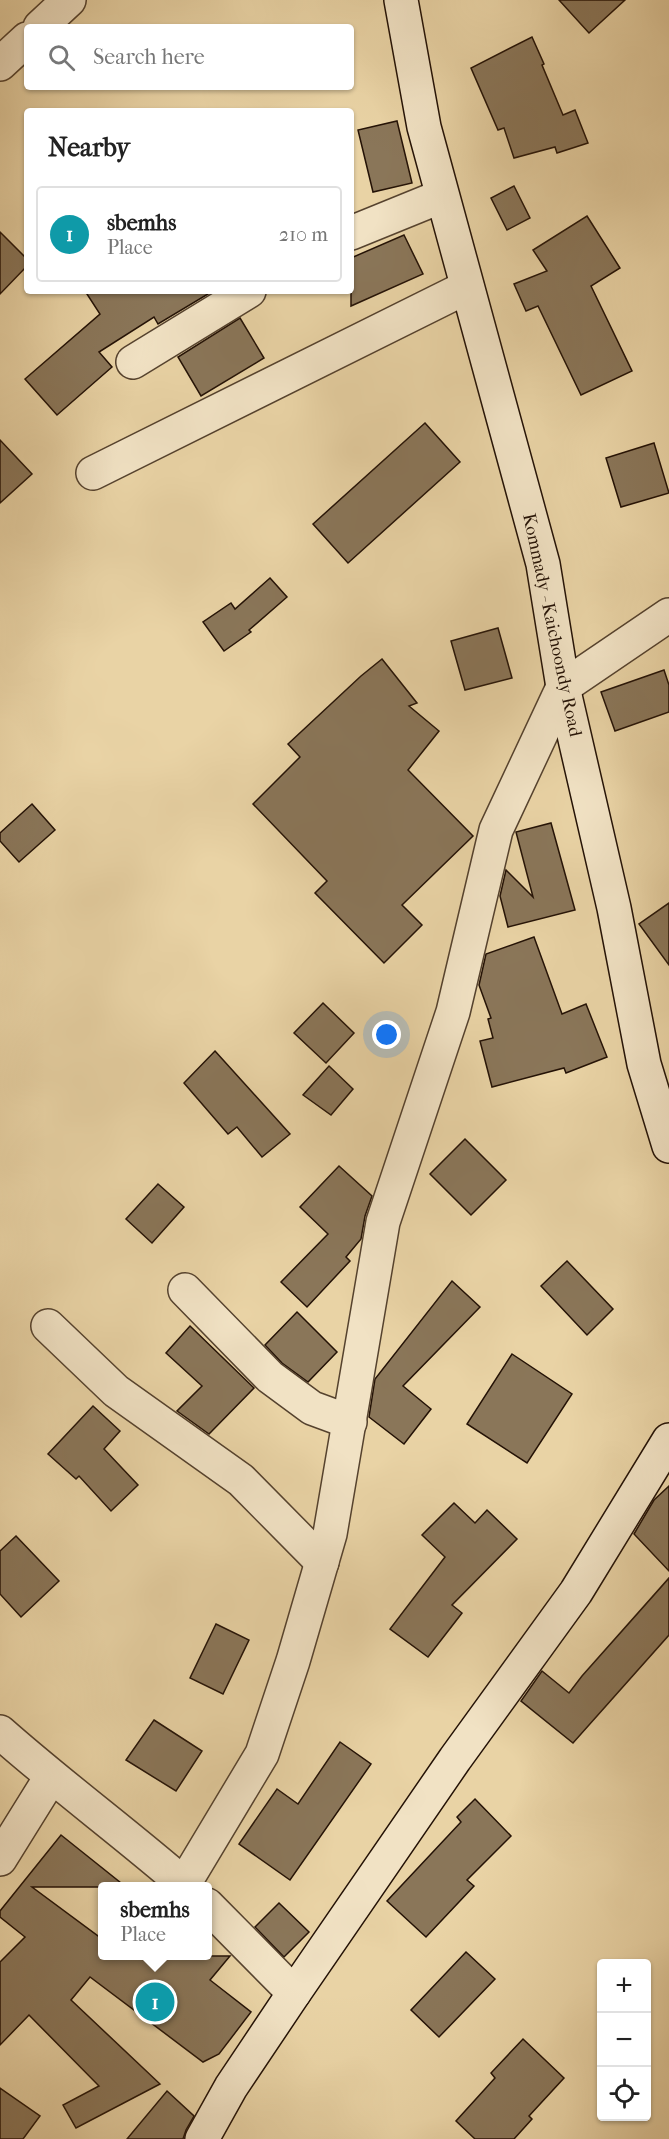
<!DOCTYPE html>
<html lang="en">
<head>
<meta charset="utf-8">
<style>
	body { margin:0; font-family:"IM FELL French Canon",serif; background:#f2f2f2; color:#222 }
	.controls { position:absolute; right:18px; bottom:18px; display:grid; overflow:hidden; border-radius:6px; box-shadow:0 2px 4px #0004 }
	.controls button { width:54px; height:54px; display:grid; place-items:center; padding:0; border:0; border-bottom:2px solid #e0e0e0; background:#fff; color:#222; font:30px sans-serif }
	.you { position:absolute; left:387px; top:1035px; width:21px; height:21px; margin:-15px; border:4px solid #fff; border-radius:50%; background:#1a73e8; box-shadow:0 0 0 9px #1a73e833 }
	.badge { display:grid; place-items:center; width:39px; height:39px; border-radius:50%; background:#1a73e8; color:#fff; font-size:20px; font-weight:700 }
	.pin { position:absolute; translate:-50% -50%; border:3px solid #fff; box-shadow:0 2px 6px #0006 }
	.popup { position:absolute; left:98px; top:1882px; width:114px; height:78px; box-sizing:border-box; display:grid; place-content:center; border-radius:6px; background:#fff; filter:drop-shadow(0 2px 4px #0005); font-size:20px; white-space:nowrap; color:#767676 }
	.popup b { font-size:22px; color:#222 }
	.popup::after { content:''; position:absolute; left:50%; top:100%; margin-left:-12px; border:12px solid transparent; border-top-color:#fff }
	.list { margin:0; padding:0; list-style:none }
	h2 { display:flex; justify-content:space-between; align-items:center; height:78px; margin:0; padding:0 24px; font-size:26px }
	h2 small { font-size:20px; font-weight:400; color:#767676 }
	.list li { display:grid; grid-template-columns:39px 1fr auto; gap:18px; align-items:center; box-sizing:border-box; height:96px; margin:0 12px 12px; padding:0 12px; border:2px solid #e0e0e0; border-radius:6px }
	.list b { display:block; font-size:22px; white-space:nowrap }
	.list p { margin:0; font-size:20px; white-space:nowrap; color:#767676 }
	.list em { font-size:20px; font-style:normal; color:#767676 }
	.icon { flex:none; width:33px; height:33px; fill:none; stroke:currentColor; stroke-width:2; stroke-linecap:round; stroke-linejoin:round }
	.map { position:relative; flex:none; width:669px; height:2139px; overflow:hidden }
	.search { position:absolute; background:#fff; box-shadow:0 2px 4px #0004; left:24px; top:24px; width:330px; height:66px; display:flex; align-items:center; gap:15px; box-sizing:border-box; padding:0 21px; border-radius:6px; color:#767676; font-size:22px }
	.panel { position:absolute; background:#fff; box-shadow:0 2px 4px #0004; left:24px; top:108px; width:330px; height:186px; border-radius:6px }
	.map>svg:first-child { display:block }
	.building { fill:#8a7659; stroke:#241206; stroke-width:1.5 }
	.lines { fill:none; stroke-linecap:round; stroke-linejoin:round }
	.street-casing { stroke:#55422e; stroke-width:36 }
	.secondary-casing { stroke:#241206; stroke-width:36 }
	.street { stroke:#f1e2c4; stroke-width:33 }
	.secondary { stroke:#f1e2c4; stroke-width:33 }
	.labels { text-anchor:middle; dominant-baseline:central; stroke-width:6; stroke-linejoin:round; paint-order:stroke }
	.street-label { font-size:18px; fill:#241206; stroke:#f1e2c4 }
</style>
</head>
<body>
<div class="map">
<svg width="669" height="2139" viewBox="0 0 669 2139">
	<rect width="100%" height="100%" fill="#e9d3a5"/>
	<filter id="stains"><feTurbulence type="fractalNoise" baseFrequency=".00333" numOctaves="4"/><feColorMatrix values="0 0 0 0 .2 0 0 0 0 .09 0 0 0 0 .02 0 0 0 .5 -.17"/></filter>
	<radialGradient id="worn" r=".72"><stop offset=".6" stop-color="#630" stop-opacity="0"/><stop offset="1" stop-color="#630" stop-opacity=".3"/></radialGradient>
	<!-- building -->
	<g class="building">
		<polygon points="559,0 625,0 589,33"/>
		<polygon points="532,37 544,64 542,65 563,115 575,110 588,143 557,153 555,147 514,158 504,128 498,130 471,68"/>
		<polygon points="397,121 412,183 373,192 358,130"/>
		<polygon points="514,186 530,218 507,230 491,198"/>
		<polygon points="587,216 620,268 591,286 632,371 581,395 538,306 526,311 514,284 547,271 533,250"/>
		<polygon points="0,232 27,259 27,266 0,294"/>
		<polygon points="404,235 423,274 351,306 351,258"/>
		<polygon points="85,291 213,291 158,324 154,317 99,352 112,367 57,415 25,379 100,314"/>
		<polygon points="240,318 264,358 201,396 178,357"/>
		<polygon points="425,423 460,462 348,563 313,524"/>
		<polygon points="0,440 32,474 0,503"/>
		<polygon points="654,443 669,493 621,507 606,458"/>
		<polygon points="270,578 287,597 249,630 251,632 224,651 203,622 231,603 235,609"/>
		<polygon points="498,628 512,678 465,690 451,641"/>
		<polygon points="382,659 417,703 409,706 439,731 408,770 473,836 402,905 422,925 384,963 315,893 327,881 253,804 300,757 288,744 361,676"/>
		<polygon points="664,670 669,685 669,712 615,731 601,692"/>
		<polygon points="32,804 55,830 19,862 0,841 0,833"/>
		<polygon points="551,823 575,910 508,927 500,896 506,870 533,897 516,832"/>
		<polygon points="669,903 669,965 639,924"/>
		<polygon points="534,937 562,1014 586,1004 607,1057 566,1073 564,1068 492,1087 480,1041 493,1038 488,1019 491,1018 479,985 486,954"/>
		<polygon points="323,1003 354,1033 326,1063 294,1033"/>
		<polygon points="215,1051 290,1134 262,1157 237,1127 228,1134 184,1083"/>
		<polygon points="329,1066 353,1089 331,1115 303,1095"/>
		<polygon points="465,1139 506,1180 471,1215 430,1174"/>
		<polygon points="339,1166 372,1196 365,1216 361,1239 346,1257 350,1261 307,1307 281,1282 328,1234 300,1207"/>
		<polygon points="158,1184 184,1207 152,1243 126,1219"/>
		<polygon points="567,1261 613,1309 587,1335 541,1286"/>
		<polygon points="452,1281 480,1307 403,1386 431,1409 404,1444 369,1417 375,1379"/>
		<polygon points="297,1312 337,1352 308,1382 282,1363 265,1345"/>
		<polygon points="190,1326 254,1388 209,1434 177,1411 202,1386 166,1353"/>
		<polygon points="512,1354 572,1394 527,1463 467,1424"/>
		<polygon points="93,1406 120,1431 104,1449 138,1485 111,1511 79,1476 76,1479 48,1454"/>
		<polygon points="669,1486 669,1571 634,1534 654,1500"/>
		<polygon points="454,1503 475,1523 487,1510 517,1539 452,1605 462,1613 428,1657 390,1629 445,1557 422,1535"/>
		<polygon points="16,1536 59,1581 21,1617 0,1594 0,1551"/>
		<polygon points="669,1578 669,1635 573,1743 521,1701 542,1671 569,1693 582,1676"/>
		<polygon points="216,1624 249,1640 223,1694 190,1678"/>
		<polygon points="154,1720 202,1751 176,1791 126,1760"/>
		<polygon points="340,1742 371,1764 290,1880 239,1844 277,1789 298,1804"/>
		<polygon points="475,1799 511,1836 467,1880 474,1886 426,1937 387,1901 461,1822 457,1817"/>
		<polygon points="61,1835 126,1887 32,1887 102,1939 102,1956 230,1956 210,1980 251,2012 219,2054 203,2062 90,1977 71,2000 160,2084 76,2128 63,2105 99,2086 29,2015 0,2045 0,1962 25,1937 0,1917 0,1911"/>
		<polygon points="279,1903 309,1932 284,1957 255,1927"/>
		<polygon points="466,1952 495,1979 439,2037 411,2010"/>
		<polygon points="523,2039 564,2078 529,2116 532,2119 514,2139 475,2139 456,2121 495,2078 491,2073"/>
		<polygon points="0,2088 40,2116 23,2139 0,2139"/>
		<polygon points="167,2091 194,2116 186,2130 183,2139 127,2139"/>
	</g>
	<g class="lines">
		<!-- street casing -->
		<g class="street-casing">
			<g id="street">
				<polyline points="40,27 69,0"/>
				<polyline points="0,64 27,39"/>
				<polyline points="351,233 442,196"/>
				<polyline points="133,362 249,291"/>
				<polyline points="93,473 467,287"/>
				<polyline points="185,1290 270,1377 312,1408 350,1422"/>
				<polyline points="48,1326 116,1391 241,1480 322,1562"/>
				<path d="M0,1732C61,1786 125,1833 186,1886"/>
				<polyline points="0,1859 51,1777"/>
				<polyline points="184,1884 262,1754 293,1661 330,1534 383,1222 453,1012 496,830 563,687 669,615"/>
				<polyline points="207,1905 294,1993"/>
			</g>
		</g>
		<!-- secondary casing -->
		<g class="secondary-casing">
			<g id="secondary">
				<polyline points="401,0 424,127 543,564 563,687 614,908 644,1064 669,1146"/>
				<polyline points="202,2139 231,2087 294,1993 455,1759 576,1592 669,1440"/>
			</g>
		</g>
		<!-- street -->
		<use href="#street" class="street"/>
		<!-- secondary -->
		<use href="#secondary" class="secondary"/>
	</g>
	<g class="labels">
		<!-- street labels -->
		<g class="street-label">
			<text transform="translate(552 625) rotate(78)">Kommady - Kaichoondy Road</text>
		</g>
	</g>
	<rect width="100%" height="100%" filter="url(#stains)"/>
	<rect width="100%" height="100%" fill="url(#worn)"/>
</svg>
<div class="controls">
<button>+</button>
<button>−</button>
<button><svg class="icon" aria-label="locate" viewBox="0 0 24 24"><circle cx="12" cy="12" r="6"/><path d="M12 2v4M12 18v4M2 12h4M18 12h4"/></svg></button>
</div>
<div class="you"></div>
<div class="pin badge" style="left:155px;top:2002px;background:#0f9aa8">1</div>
<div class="popup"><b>sbemhs</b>Place</div>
<div class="search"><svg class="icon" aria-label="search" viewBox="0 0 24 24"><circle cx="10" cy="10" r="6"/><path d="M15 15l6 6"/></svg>Search here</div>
<section class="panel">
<h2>Nearby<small></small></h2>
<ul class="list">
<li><span class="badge" style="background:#0f9aa8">1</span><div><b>sbemhs</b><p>Place</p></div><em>210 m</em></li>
</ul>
</section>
</div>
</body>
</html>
